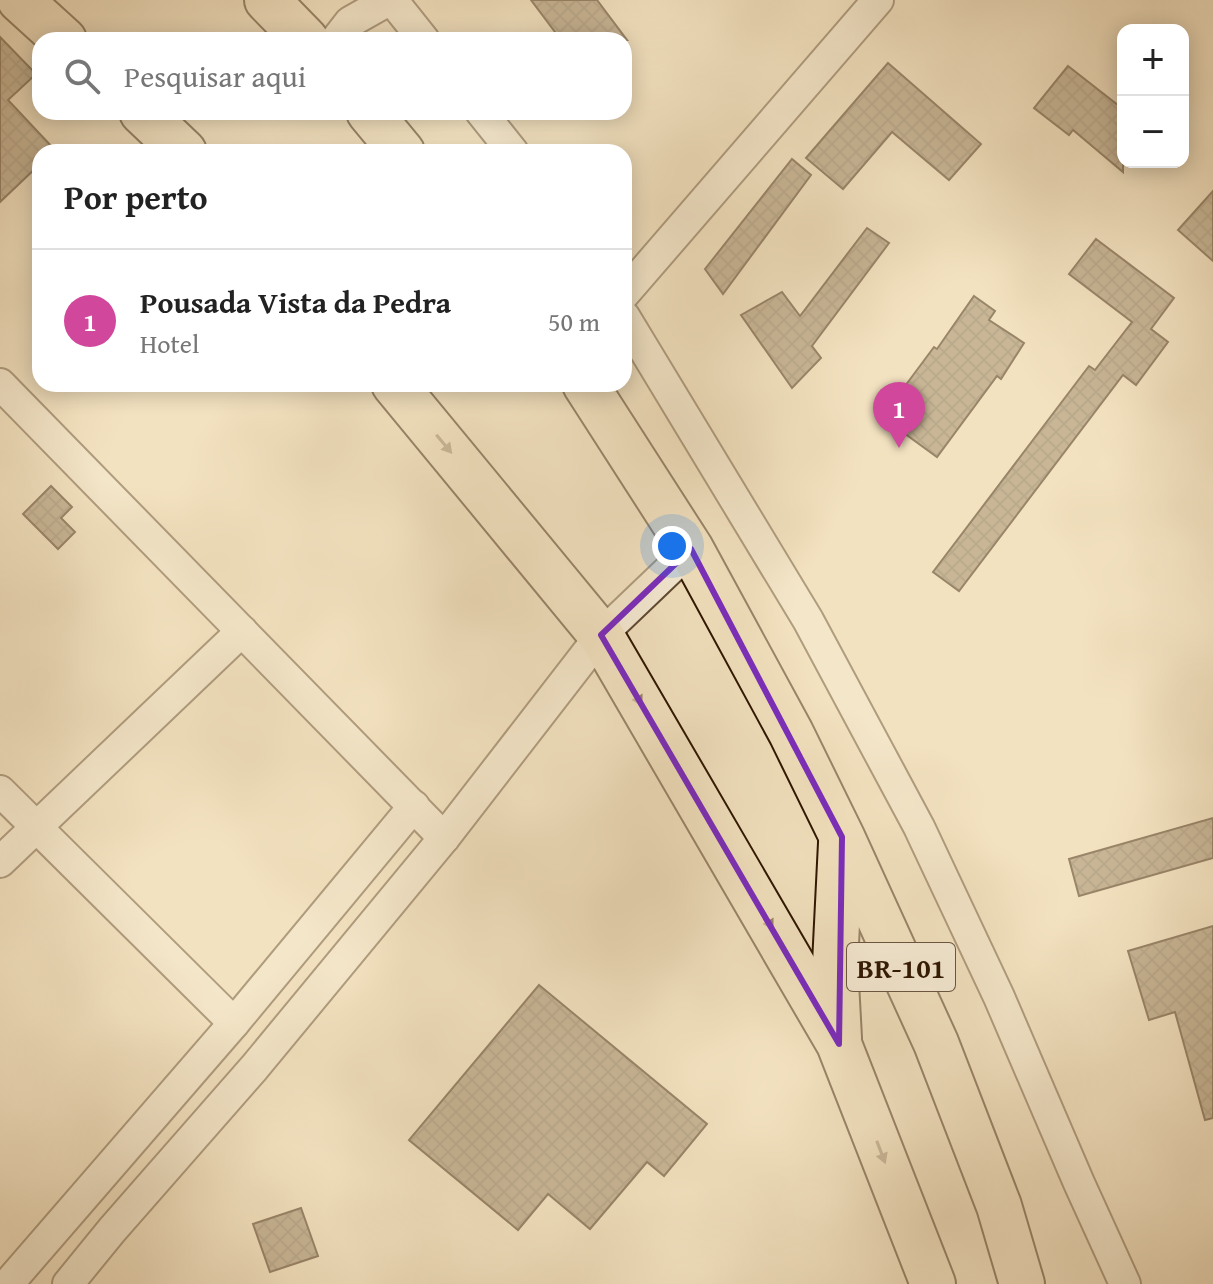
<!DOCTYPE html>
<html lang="pt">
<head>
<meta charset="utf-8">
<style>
	body { margin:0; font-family:"Gentium Book Plus",serif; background:#f6f6f6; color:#222 }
	.controls { position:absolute; right:24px; top:24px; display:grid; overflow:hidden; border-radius:16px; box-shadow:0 4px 20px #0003 }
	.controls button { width:72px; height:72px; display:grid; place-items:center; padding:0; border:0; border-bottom:2px solid #e0e0e0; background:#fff; color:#222; font:40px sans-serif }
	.you { position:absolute; left:672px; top:546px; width:28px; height:28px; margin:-20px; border:6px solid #fff; border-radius:50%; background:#1a73e8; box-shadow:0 0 0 12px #1a73e833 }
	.badge { display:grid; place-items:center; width:52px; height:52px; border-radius:50%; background:#7c3aed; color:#fff; font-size:26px; font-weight:700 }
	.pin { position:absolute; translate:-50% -66px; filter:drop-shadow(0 2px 4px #0008) }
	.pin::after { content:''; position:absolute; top:42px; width:28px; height:24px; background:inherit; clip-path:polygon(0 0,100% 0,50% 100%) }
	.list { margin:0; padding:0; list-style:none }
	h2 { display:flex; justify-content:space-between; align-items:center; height:104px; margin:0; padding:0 32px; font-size:34px }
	h2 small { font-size:26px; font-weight:400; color:#767676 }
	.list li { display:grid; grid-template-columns:52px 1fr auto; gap:24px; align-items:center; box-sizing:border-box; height:144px; padding:0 32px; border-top:2px solid #e0e0e0 }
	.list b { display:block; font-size:30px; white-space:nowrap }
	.list p { margin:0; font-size:26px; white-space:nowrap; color:#767676 }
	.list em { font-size:26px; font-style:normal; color:#767676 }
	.icon { flex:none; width:44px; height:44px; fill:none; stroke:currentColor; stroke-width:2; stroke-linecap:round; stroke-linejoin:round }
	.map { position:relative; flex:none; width:1213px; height:1284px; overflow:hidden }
	.search { position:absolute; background:#fff; box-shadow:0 4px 20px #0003; left:32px; top:32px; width:600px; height:88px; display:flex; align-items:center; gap:20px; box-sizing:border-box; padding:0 28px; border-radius:24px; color:#767676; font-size:30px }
	.panel { position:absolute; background:#fff; box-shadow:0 4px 20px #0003; left:32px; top:144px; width:600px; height:248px; border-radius:24px }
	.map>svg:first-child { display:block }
	.building { fill:url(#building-cross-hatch); stroke:#2e1500; stroke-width:2 }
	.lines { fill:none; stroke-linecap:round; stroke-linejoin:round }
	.minor-casing { stroke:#5f4830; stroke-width:34 }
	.trunk-casing { stroke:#2e1500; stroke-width:48 }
	.minor { stroke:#f7ecd6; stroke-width:30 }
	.trunk { stroke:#f3e2c0; stroke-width:44 }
	.oneway { fill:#9a866a }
	.marked { fill:none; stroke:#7b2cbf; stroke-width:6; stroke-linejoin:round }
	.labels { text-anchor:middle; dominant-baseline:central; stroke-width:6; stroke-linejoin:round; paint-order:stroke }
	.shield { fill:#f7ecd6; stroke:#6a5640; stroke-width:2 }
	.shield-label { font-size:28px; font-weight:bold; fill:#2e1500 }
</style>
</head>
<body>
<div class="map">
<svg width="1213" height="1284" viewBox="0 0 1213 1284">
	<defs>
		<pattern id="building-cross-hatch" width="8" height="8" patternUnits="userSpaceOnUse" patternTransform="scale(2)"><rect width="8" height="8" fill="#948064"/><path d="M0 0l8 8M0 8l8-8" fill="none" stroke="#796850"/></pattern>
	</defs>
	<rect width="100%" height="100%" fill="#f3e2c0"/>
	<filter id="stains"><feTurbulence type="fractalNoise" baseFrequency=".0025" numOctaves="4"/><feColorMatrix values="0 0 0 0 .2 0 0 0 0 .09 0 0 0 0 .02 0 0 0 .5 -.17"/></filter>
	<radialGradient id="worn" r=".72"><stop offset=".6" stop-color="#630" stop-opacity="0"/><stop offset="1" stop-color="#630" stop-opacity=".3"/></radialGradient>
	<!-- building -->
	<g class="building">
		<polygon points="531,0 597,0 627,40 561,40"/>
		<polygon points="0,37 36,74 8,100 55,150 53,152 40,152 40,164 0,202"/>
		<polygon points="888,63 981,144 949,180 892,132 843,189 806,158"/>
		<polygon points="1068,66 1123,109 1123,172 1073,130 1069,135 1034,108"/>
		<polygon points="792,159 811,175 723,294 705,269"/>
		<polygon points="1213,191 1213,261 1178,230"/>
		<polygon points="867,228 889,243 812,346 821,358 792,388 741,315 782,292 800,316"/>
		<polygon points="1096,239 1174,298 1151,329 1168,342 1136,385 1123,375 959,591 933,572 1089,366 1095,370 1132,322 1069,274"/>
		<polygon points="974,296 995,311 989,320 1024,343 1001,379 997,376 937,457 882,417 934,347 937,349"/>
		<polygon points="51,486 72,507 61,518 75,532 58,549 23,514"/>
		<polygon points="1213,818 1213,858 1079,896 1069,859"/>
		<polygon points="1213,926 1213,1118 1205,1120 1175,1012 1149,1020 1128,951"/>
		<polygon points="539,985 707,1124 664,1176 647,1162 590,1229 548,1194 518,1230 409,1140"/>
		<polygon points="301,1208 318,1256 270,1272 253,1224"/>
	</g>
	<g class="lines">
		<!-- minor casing -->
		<g class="minor-casing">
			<g id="minor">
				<polyline points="392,0 424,40"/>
				<polyline points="336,40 350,22 389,0"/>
				<polyline points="481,112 513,152"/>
				<polyline points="624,294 878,0"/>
				<polyline points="624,316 808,620 919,827 999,997 1079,1183 1125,1284"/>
				<polyline points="0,384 444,838"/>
				<polyline points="0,791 234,1023"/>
				<polyline points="0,862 242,631"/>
				<polyline points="8,1284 234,1023 414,806"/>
				<polyline points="68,1284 112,1230 254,1068 444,838 601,635 691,549"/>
			</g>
		</g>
		<!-- trunk casing -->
		<g class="trunk-casing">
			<g id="trunk">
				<polyline points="20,0 64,40"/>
				<polyline points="267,0 306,40"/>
				<polyline points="142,112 184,152"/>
				<polyline points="369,112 402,152"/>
				<polyline points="394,384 601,635 839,1044 933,1284"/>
				<polyline points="585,384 691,549 791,733 842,837 936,1043 999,1206 1022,1284"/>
				<polyline points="839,1038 835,964 841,843"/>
			</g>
		</g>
		<!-- minor -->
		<use href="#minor" class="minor"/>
		<!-- trunk -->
		<use href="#trunk" class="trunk"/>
	</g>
	<!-- one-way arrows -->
	<defs><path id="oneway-solid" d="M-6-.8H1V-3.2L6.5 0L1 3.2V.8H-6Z" transform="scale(2)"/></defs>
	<g class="oneway">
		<use href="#oneway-solid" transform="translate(444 444) rotate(50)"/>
		<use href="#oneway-solid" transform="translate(636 695) rotate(60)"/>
		<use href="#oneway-solid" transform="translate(767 919) rotate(60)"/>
		<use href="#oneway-solid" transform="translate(881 1152) rotate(69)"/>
	</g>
	<!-- marked area -->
	<path d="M0 0H1213V1284H0ZM691,549L842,837L839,1044L601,635Z" fill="#f3e2c0" fill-opacity=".55" fill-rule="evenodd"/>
	<path class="marked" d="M691,549L842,837L839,1044L601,635Z"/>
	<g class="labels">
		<!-- shield labels -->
		<rect class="shield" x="847" y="943" width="108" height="48" rx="6"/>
		<g class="shield-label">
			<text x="901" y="967">BR-101</text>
		</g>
	</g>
	<rect width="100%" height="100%" filter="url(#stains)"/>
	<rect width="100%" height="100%" fill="url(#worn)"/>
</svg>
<div class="controls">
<button>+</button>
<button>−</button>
</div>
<div class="you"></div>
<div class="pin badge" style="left:899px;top:448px;background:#d1479c">1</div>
<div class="search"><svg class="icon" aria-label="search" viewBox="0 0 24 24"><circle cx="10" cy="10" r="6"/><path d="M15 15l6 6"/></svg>Pesquisar aqui</div>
<section class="panel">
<h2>Por perto<small></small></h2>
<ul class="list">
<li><span class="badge" style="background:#d1479c">1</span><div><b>Pousada Vista da Pedra</b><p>Hotel</p></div><em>50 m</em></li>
</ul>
</section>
</div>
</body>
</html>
